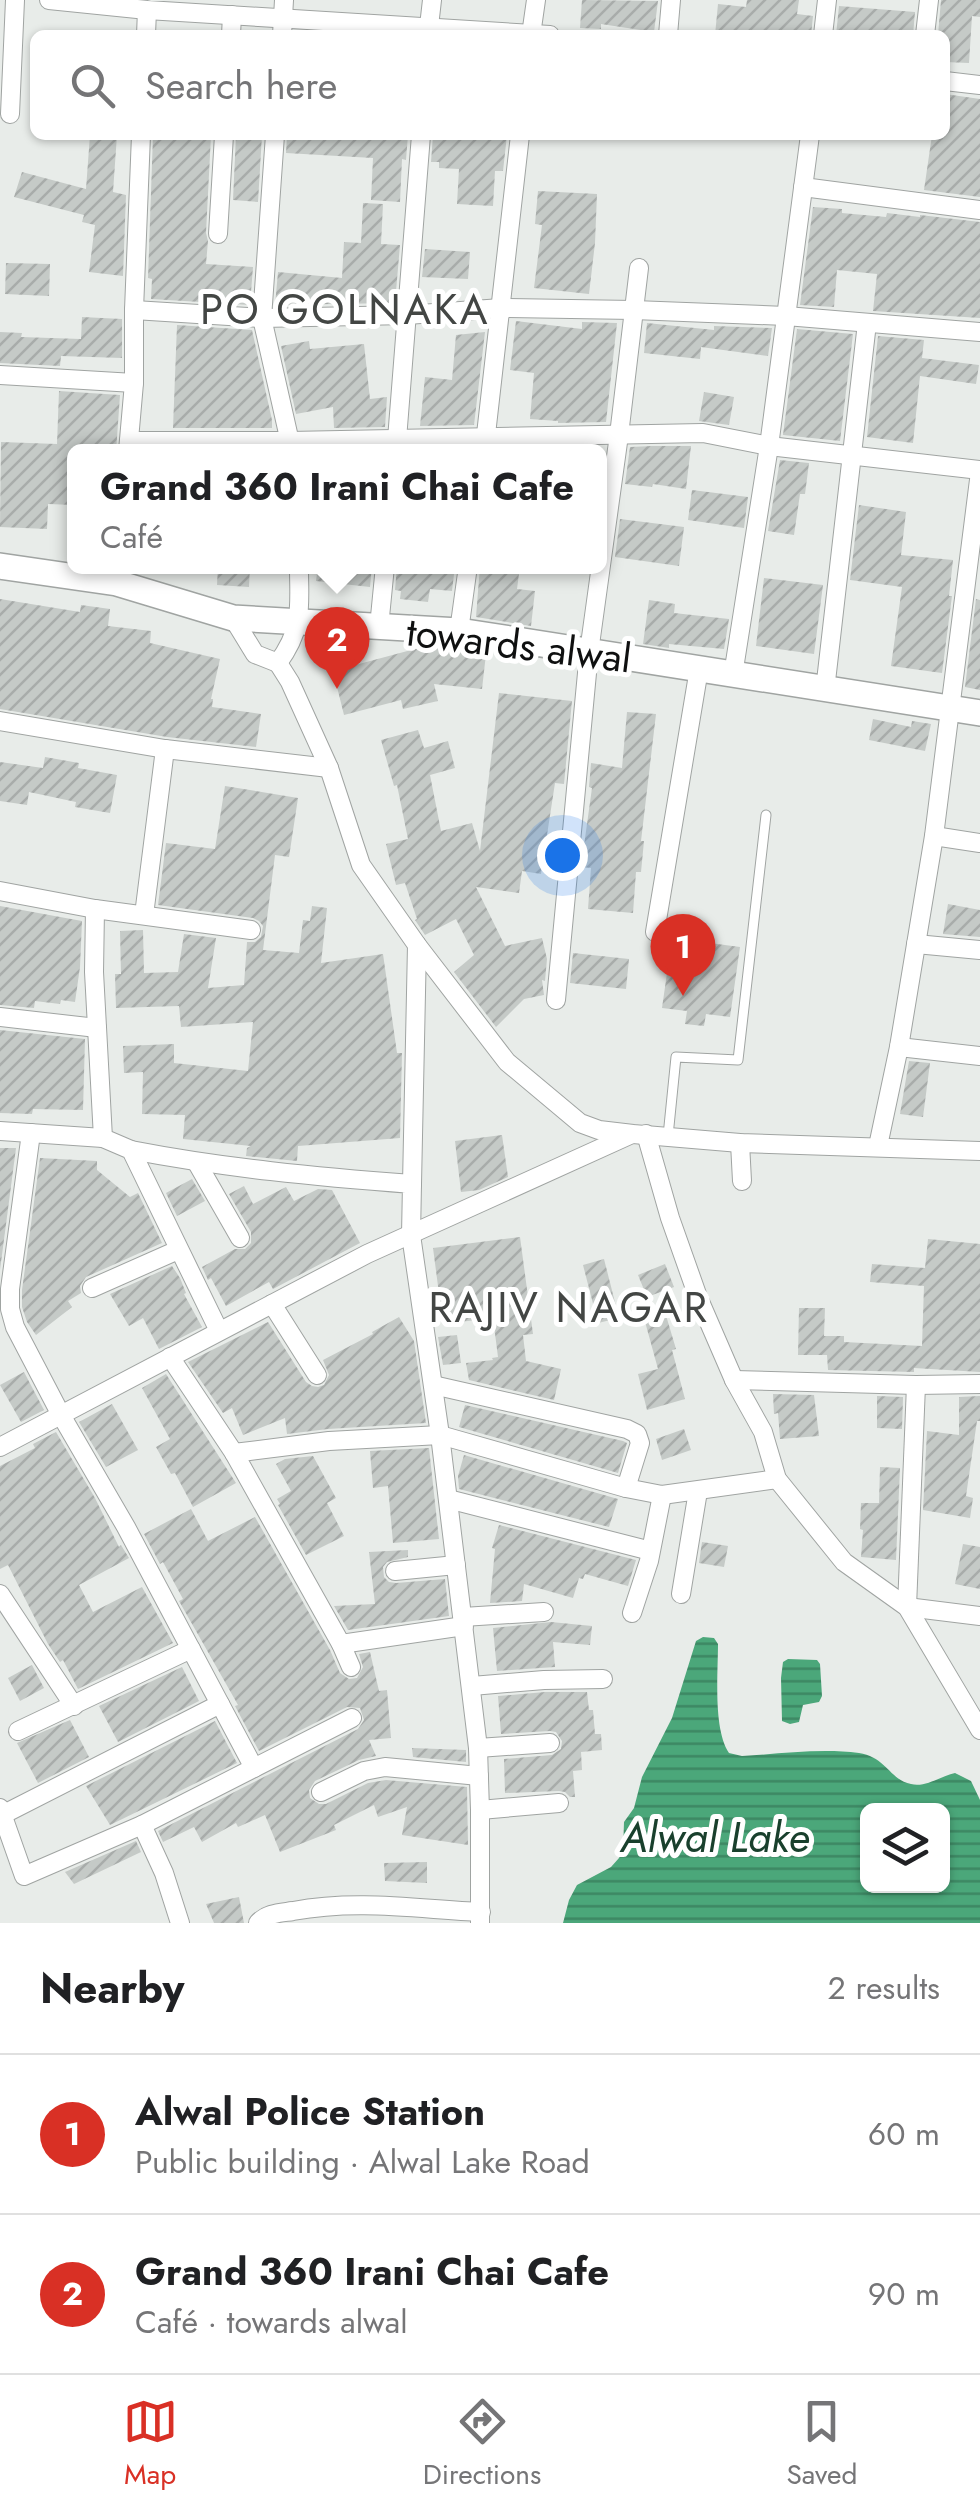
<!DOCTYPE html>
<html lang="en">
<head>
<meta charset="utf-8">
<style>
	body { margin:0; font-family:Jost,sans-serif; background:#f6f6f6; color:#202124 }
	.controls { position:absolute; right:30px; bottom:30px; display:grid; overflow:hidden; border-radius:15px; box-shadow:0 2px 8px #0004 }
	.controls button { width:90px; height:90px; display:grid; place-items:center; padding:0; border:0; border-bottom:2px solid #e0e0e0; background:#fff; color:#202124; font:50px sans-serif }
	.you { position:absolute; left:562px; top:855px; width:35px; height:35px; margin:-25px; border:8px solid #fff; border-radius:50%; background:#1a73e8; box-shadow:0 0 0 15px #1a73e833 }
	.badge { display:grid; place-items:center; width:65px; height:65px; border-radius:50%; background:#d93025; color:#fff; font-size:32px; font-weight:700 }
	.pin { position:absolute; translate:-50% -82px; filter:drop-shadow(0 2px 5px #0008) }
	.pin::after { content:''; position:absolute; top:52px; width:35px; height:30px; background:inherit; clip-path:polygon(0 0,100% 0,50% 100%) }
	.popup { position:absolute; left:67px; top:444px; width:540px; height:130px; box-sizing:border-box; display:grid; place-content:center; border-radius:15px; background:#fff; filter:drop-shadow(0 2px 8px #0005); font-size:32px; white-space:nowrap; color:#757577 }
	.popup b { font-size:38px; color:#202124 }
	.popup::after { content:''; position:absolute; left:50%; top:100%; margin-left:-20px; border:20px solid transparent; border-top-color:#fff }
	.list { margin:0; padding:0; list-style:none }
	h2 { display:flex; justify-content:space-between; align-items:center; height:130px; margin:0; padding:0 40px; font-size:42px }
	h2 small { font-size:32px; font-weight:400; color:#757577 }
	.list li { display:grid; grid-template-columns:65px 1fr auto; gap:30px; align-items:center; box-sizing:border-box; height:160px; padding:0 40px; border-top:2px solid #e0e0e0 }
	.list b { display:block; font-size:38px; white-space:nowrap }
	.list p { margin:0; font-size:32px; white-space:nowrap; color:#757577 }
	.list em { font-size:32px; font-style:normal; color:#757577 }
	.icon { flex:none; width:55px; height:55px; fill:none; stroke:currentColor; stroke-width:2; stroke-linecap:round; stroke-linejoin:round }
	.map { position:relative; flex:none; width:980px; height:1923px; overflow:hidden }
	.search { position:absolute; background:#fff; box-shadow:0 2px 8px #0004; left:30px; right:30px; top:30px; height:110px; display:flex; align-items:center; gap:25px; box-sizing:border-box; padding:0 35px; border-radius:15px; color:#757577; font-size:38px }
	.sheet { height:450px; background:#fff }
	nav { display:flex; justify-content:space-around; align-items:center; box-sizing:border-box; height:140px; border-top:2px solid #e0e0e0; background:#fff; font-size:28px; color:#757577 }
	nav a { display:grid; justify-items:center; gap:5px }
	nav .on { color:#d93025 }
	.map>svg:first-child { display:block }
	.water { fill:url(#water-rules); fill-rule:evenodd }
	.building { fill:url(#building-hatch) }
	.lines { fill:none; stroke-linecap:round; stroke-linejoin:round }
	.lane-casing { stroke:#a0a4a2; stroke-width:11 }
	.street-casing { stroke:#a0a4a2; stroke-width:20 }
	.secondary-casing { stroke:#a0a4a2; stroke-width:28 }
	.lane { stroke:#fff; stroke-width:9 }
	.street { stroke:#fff; stroke-width:18 }
	.secondary { stroke:#fff; stroke-width:25 }
	.labels { text-anchor:middle; dominant-baseline:central; stroke-width:10; stroke-linejoin:round; paint-order:stroke }
	.street-label { font-size:40px; fill:#0f1010; stroke:#fff }
	.neighbourhood-label { font-size:42px; letter-spacing:2.5px; fill:#434644; stroke:#fff }
	.water-label { font-size:42px; font-style:italic; fill:#19402d; stroke:#fff }
</style>
</head>
<body>
<div class="map">
<svg width="980" height="1923" viewBox="0 0 980 1923">
	<defs>
		<pattern id="water-rules" width="6" height="5" patternUnits="userSpaceOnUse" patternTransform="scale(2.5)"><rect width="6" height="5" fill="#4ba77a"/><path d="M0 2.5h6" fill="none" stroke="#3d8763"/></pattern>
		<pattern id="building-hatch" width="6" height="6" patternUnits="userSpaceOnUse" patternTransform="scale(2.5)"><rect width="6" height="6" fill="#c5cac7"/><path d="M-1 1l2-2M0 6l6-6M5 7l2-2" fill="none" stroke="#a8acaa"/></pattern>
	</defs>
	<rect width="100%" height="100%" fill="#e8ece9"/>
	<!-- water -->
	<g class="water">
		<path d="M703,1637L714,1638L718,1644C718,1674 713,1729 729,1753L742,1756C780,1754 820,1748 859,1753C886,1757 890,1780 911,1784C925,1788 941,1776 955,1773L971,1781L980,1800V1923H563L569,1900L577,1885L611,1867L619,1858L623,1851L624,1822L634,1808L642,1777L672,1718L696,1641ZM868,1810H942V1886H868Z"/>
		<polygon points="788,1659 817,1660 820,1664 822,1696 819,1702 803,1705 799,1722 790,1724 782,1721 781,1678 783,1662"/>
	</g>
	<!-- building -->
	<g class="building">
		<polygon points="582,0 658,1 654,32 601,24 601,29 580,28"/>
		<polygon points="747,0 799,0 797,14 813,16 811,35 715,35 718,4 746,7"/>
		<polygon points="941,0 980,0 980,17 972,16 969,63 945,62 945,35 938,35"/>
		<polygon points="839,6 915,12 913,35 836,35"/>
		<polygon points="945,94 980,99 980,197 924,190 932,135 945,135"/>
		<polygon points="90,135 117,135 113,192 126,195 123,276 89,272 95,225 82,222 84,215 14,197 22,172 86,189"/>
		<polygon points="153,135 211,135 206,233 208,241 206,264 253,267 250,305 151,299 152,279 148,278"/>
		<polygon points="236,135 262,135 258,202 233,200"/>
		<polygon points="287,135 408,135 406,160 402,159 400,202 371,200 373,158 286,153"/>
		<polygon points="433,135 507,135 503,171 495,171 493,206 457,204 459,169 439,168 439,162 431,162"/>
		<polygon points="538,191 597,194 595,243 589,294 534,288 542,225 535,224"/>
		<polygon points="363,203 383,204 381,244 400,245 395,303 275,305 278,272 342,278 344,242 361,243"/>
		<polygon points="813,207 842,209 842,213 886,217 887,213 920,217 920,215 980,222 980,318 873,311 877,274 837,270 834,307 800,305"/>
		<polygon points="425,249 470,252 468,279 422,277"/>
		<polygon points="6,263 50,264 49,296 5,294"/>
		<polygon points="82,317 122,319 122,358 61,356 60,366 0,363 0,332 22,333 21,337 81,339"/>
		<polygon points="516,321 582,329 582,322 617,323 606,422 558,423 558,421 530,419 534,373 510,370"/>
		<polygon points="647,323 714,330 714,326 772,328 768,356 701,347 700,359 644,353"/>
		<polygon points="177,325 252,330 272,420 272,428 173,428"/>
		<polygon points="797,329 853,334 840,441 783,435"/>
		<polygon points="485,332 474,425 420,426 425,377 452,380 456,335"/>
		<polygon points="878,336 924,340 922,358 979,365 976,384 920,376 913,443 867,437"/>
		<polygon points="309,341 310,349 364,344 370,399 387,397 385,427 334,428 333,407 296,414 281,346"/>
		<polygon points="59,391 120,395 116,452 74,452 74,505 48,504 47,529 0,527 1,442 57,444"/>
		<polygon points="704,392 734,397 729,425 699,421"/>
		<polygon points="652,446 691,446 686,489 653,484 652,487 625,484 630,447"/>
		<polygon points="780,460 809,463 805,494 800,494 794,535 768,531"/>
		<polygon points="692,490 748,497 744,528 688,520"/>
		<polygon points="859,505 906,512 901,555 953,560 949,596 952,596 942,673 891,666 902,587 850,580"/>
		<polygon points="620,519 684,527 679,566 615,557"/>
		<polygon points="218,566 250,566 249,587 217,585"/>
		<polygon points="318,566 372,566 370,587 316,581"/>
		<polygon points="397,566 455,566 452,591 430,589 428,602 400,599 401,591 395,590"/>
		<polygon points="480,566 520,566 517,589 535,591 531,626 476,617"/>
		<polygon points="764,578 823,585 814,654 756,646"/>
		<polygon points="0,599 80,612 81,605 110,609 108,626 151,631 150,643 220,659 211,699 213,699 212,707 261,714 256,747 167,737 0,709"/>
		<polygon points="976,599 980,600 980,690 965,687"/>
		<polygon points="649,600 675,604 674,613 729,619 724,649 669,644 669,648 643,644"/>
		<polygon points="426,646 486,654 482,689 434,684 438,701 403,709 401,700 344,715 333,671"/>
		<polygon points="499,693 572,701 564,784 555,783 541,874 522,871 519,893 476,887 505,946 542,938 547,959 545,981 542,980 544,995 524,999 496,1027 454,972 474,955 456,919 425,935 415,920 417,919 405,883 396,885 386,844 408,839 397,785 394,786 381,740 418,730 424,748 448,741 455,768 430,775 441,831 472,823 480,851"/>
		<polygon points="627,712 656,714 641,841 644,841 641,872 636,872 633,913 588,909 591,868 581,867 592,788 589,787 591,763 622,768"/>
		<polygon points="873,719 911,727 912,721 931,724 925,751 869,740"/>
		<polygon points="45,757 79,763 78,768 117,775 110,813 75,807 76,802 29,792 27,805 0,801 0,762 43,768"/>
		<polygon points="225,786 298,798 289,857 275,855 263,950 299,953 303,920 310,921 312,906 327,908 321,963 383,954 397,1053 402,1053 400,1138 298,1146 297,1161 246,1156 247,1148 251,1146 183,1139 185,1115 142,1114 143,1072 124,1073 123,1046 174,1044 174,1063 248,1071 253,1022 181,1027 179,1006 116,1008 115,974 121,974 120,931 143,930 144,973 178,972 184,934 216,938 208,988 244,985 247,942 255,942 261,937 263,926 259,921 253,918 158,905 166,843 215,849"/>
		<polygon points="948,904 980,910 980,937 943,934"/>
		<polygon points="0,906 82,921 80,967 75,1002 61,1000 60,1004 35,1001 34,1008 0,1005"/>
		<polygon points="672,938 740,947 730,1017 706,1014 704,1026 685,1024 687,1011 662,1008"/>
		<polygon points="573,953 629,959 626,989 570,983"/>
		<polygon points="0,1030 85,1039 83,1110 33,1109 32,1114 0,1113"/>
		<polygon points="909,1061 930,1063 923,1117 900,1114"/>
		<polygon points="502,1135 508,1177 479,1190 461,1192 455,1141"/>
		<polygon points="0,1148 16,1148 0,1270"/>
		<polygon points="40,1158 97,1161 97,1170 130,1197 138,1193 162,1243 86,1277 80,1286 81,1293 68,1301 72,1307 36,1335 27,1322 22,1307 22,1290"/>
		<polygon points="192,1179 205,1201 177,1216 166,1193"/>
		<polygon points="244,1186 253,1204 286,1187 294,1201 318,1189 332,1190 360,1243 273,1289 269,1282 226,1306 211,1278 208,1280 202,1267 235,1249 245,1249 251,1243 251,1232 229,1194"/>
		<polygon points="520,1237 533,1334 523,1335 526,1361 561,1369 554,1400 469,1380 466,1363 493,1360 492,1358 498,1357 493,1318 443,1324 433,1248"/>
		<polygon points="928,1239 980,1244 980,1372 914,1368 914,1372 828,1370 827,1355 798,1355 799,1308 825,1308 824,1336 844,1336 844,1342 922,1346 924,1286 870,1282 872,1264 925,1268"/>
		<polygon points="604,1259 619,1318 598,1323 583,1265"/>
		<polygon points="665,1264 674,1287 647,1297 638,1275"/>
		<polygon points="172,1266 180,1278 186,1293 184,1294 202,1327 159,1349 143,1318 129,1326 110,1294"/>
		<polygon points="665,1312 676,1349 672,1350 685,1399 647,1410 638,1374 658,1369 644,1318"/>
		<polygon points="399,1317 414,1341 426,1423 328,1429 287,1434 285,1418 243,1435 232,1408 223,1413 188,1362 268,1322 306,1382 312,1386 318,1387 324,1385 329,1375 323,1360 373,1334 372,1332"/>
		<polygon points="457,1335 461,1363 443,1365 438,1337"/>
		<polygon points="24,1372 44,1410 21,1422 0,1385"/>
		<polygon points="166,1374 236,1483 193,1507 175,1473 171,1474 156,1447 170,1439 142,1388"/>
		<polygon points="773,1394 814,1395 819,1436 780,1439 778,1413 774,1414"/>
		<polygon points="877,1396 903,1397 902,1429 877,1428"/>
		<polygon points="980,1396 980,1421 977,1421 966,1496 973,1498 970,1518 923,1510 927,1431 959,1435 959,1397"/>
		<polygon points="112,1404 138,1450 106,1467 79,1422"/>
		<polygon points="465,1405 623,1441 627,1443 618,1473 459,1427"/>
		<polygon points="684,1429 691,1450 662,1460 656,1439"/>
		<polygon points="56,1432 95,1498 119,1547 121,1545 129,1558 79,1585 93,1612 142,1587 173,1643 78,1689 63,1660 60,1662 48,1644 8,1565 0,1569 0,1466 35,1448 33,1444"/>
		<polygon points="429,1448 439,1539 393,1543 388,1486 373,1488 370,1451"/>
		<polygon points="464,1455 618,1499 609,1527 459,1489 458,1476"/>
		<polygon points="313,1456 336,1498 327,1503 344,1536 306,1555 278,1505 280,1504 277,1499 291,1491 276,1464 285,1459"/>
		<polygon points="880,1467 900,1468 896,1560 861,1557 863,1530 860,1529 861,1503 879,1503"/>
		<polygon points="191,1509 208,1541 255,1517 330,1650 340,1673 349,1679 357,1678 363,1667 359,1654 370,1652 379,1691 387,1690 391,1738 369,1740 376,1756 359,1760 315,1781 309,1790 310,1798 319,1804 326,1804 368,1783 386,1780 467,1787 468,1845 402,1835 407,1807 378,1817 374,1805 334,1825 336,1830 280,1852 265,1815 238,1827 236,1823 202,1842 194,1827 163,1842 158,1831 358,1729 364,1720 360,1708 347,1707 259,1751 235,1706 238,1705 179,1601 183,1599 163,1562 160,1564 144,1534"/>
		<polygon points="499,1525 636,1560 628,1586 585,1574 583,1579 579,1578 573,1598 524,1584 522,1601 490,1603 495,1549 492,1548"/>
		<polygon points="702,1542 728,1546 724,1567 699,1563"/>
		<polygon points="963,1544 980,1547 980,1589 955,1584"/>
		<polygon points="408,1550 408,1557 387,1562 383,1567 384,1577 389,1582 396,1583 445,1579 449,1616 348,1630 334,1606 375,1604 369,1552"/>
		<polygon points="551,1622 592,1626 590,1645 553,1642 555,1667 497,1671 493,1628"/>
		<polygon points="32,1665 44,1688 20,1701 8,1678"/>
		<polygon points="182,1667 199,1701 118,1742 99,1706"/>
		<polygon points="545,1692 587,1692 589,1710 593,1710 595,1734 601,1734 602,1750 581,1752 582,1770 573,1771 575,1797 570,1797 565,1792 559,1791 505,1793 504,1759 552,1755 561,1749 562,1741 556,1732 550,1731 501,1734 498,1696"/>
		<polygon points="70,1720 89,1757 38,1783 17,1743"/>
		<polygon points="215,1721 237,1763 110,1825 86,1786"/>
		<polygon points="412,1748 466,1750 466,1762 413,1757"/>
		<polygon points="136,1841 141,1852 74,1884 65,1872"/>
		<polygon points="427,1862 427,1883 385,1881 384,1863"/>
		<polygon points="239,1897 244,1923 214,1923 206,1904"/>
	</g>
	<g class="lines">
		<!-- lane casing -->
		<g class="lane-casing">
			<polyline id="lane" points="668,1136 676,1057 738,1060 766,815"/>
		</g>
		<!-- street casing -->
		<g class="street-casing">
			<g id="street">
				<polyline points="49,0 147,10 550,35"/>
				<polyline points="146,35 147,10"/>
				<polyline points="231,35 232,15"/>
				<polyline points="282,35 284,0"/>
				<polyline points="428,35 432,0"/>
				<polyline points="531,35 536,0"/>
				<polyline points="668,35 671,0"/>
				<polyline points="823,35 827,0"/>
				<polyline points="925,35 929,0"/>
				<polyline points="945,81 980,85"/>
				<polyline points="10,114 15,0"/>
				<polyline points="275,135 262,318 292,451"/>
				<polyline points="803,187 980,210"/>
				<polyline points="218,234 224,135"/>
				<polyline points="134,310 262,318 407,315 501,308 634,310 786,316 980,332"/>
				<polyline points="0,375 134,383"/>
				<polyline points="129,441 289,441 703,433 769,446 980,470"/>
				<polyline points="128,451 134,383 134,310 141,135"/>
				<polyline points="396,452 421,135"/>
				<polyline points="484,452 520,135"/>
				<path d="M233,618L255,654L278,663C304,627 299,608 299,566"/>
				<polyline points="379,627 385,566"/>
				<polyline points="459,631 468,566"/>
				<polyline points="278,663 290,682 329,768 361,865 417,945 507,1062 580,1123 599,1130 633,1134 740,1143 980,1151"/>
				<polyline points="733,675 769,446 810,135"/>
				<polyline points="825,690 867,323"/>
				<polyline points="0,721 165,749 329,768"/>
				<polyline points="934,836 980,843"/>
				<polyline points="0,891 95,909 251,930"/>
				<polyline points="95,909 94,972 103,1138 131,1150 219,1331"/>
				<polyline points="144,915 165,749"/>
				<polyline points="655,932 699,669"/>
				<polyline points="916,944 980,950"/>
				<polyline points="556,1000 589,652 619,435 639,268"/>
				<polyline points="0,1017 97,1028"/>
				<polyline points="899,1047 980,1056"/>
				<polyline points="0,1131 103,1138"/>
				<polyline points="31,1133 10,1289 10,1309 15,1327 61,1415 126,1527 254,1768"/>
				<polyline points="646,1134 670,1218 698,1297 734,1380 763,1432 777,1479 844,1562 907,1607 980,1730"/>
				<polyline points="740,1143 742,1181"/>
				<polyline points="878,1146 899,1047 934,836 980,472"/>
				<path d="M131,1150C224,1168 318,1177 412,1184L411,1235L440,1435L478,1748L480,1810V1923"/>
				<polyline points="197,1163 240,1238"/>
				<polyline points="412,1184 417,945"/>
				<polyline points="92,1288 178,1250"/>
				<polyline points="272,1304 317,1375"/>
				<polyline points="170,1357 234,1453 341,1644 351,1667"/>
				<polyline points="734,1380 916,1385 980,1384"/>
				<polyline points="433,1385 627,1429 637,1434 640,1443 626,1488"/>
				<polyline points="0,1447 367,1254 632,1134"/>
				<polyline points="234,1453 329,1441 440,1435 626,1488 662,1495 777,1479"/>
				<polyline points="448,1499 643,1549 649,1552"/>
				<polyline points="395,1571 456,1565"/>
				<polyline points="0,1594 74,1706"/>
				<polyline points="681,1594 698,1491"/>
				<polyline points="907,1607 916,1385"/>
				<polyline points="907,1607 980,1616"/>
				<polyline points="632,1613 649,1561 662,1495"/>
				<polyline points="463,1617 544,1612"/>
				<polyline points="341,1644 464,1626"/>
				<polyline points="472,1686 544,1680 603,1679"/>
				<polyline points="18,1731 191,1649"/>
				<polyline points="478,1748 550,1743"/>
				<polyline points="321,1792 364,1771 385,1767 479,1776"/>
				<polyline points="0,1808 24,1876 142,1825 352,1718"/>
				<polyline points="480,1810 559,1803"/>
				<polyline points="2,1815 220,1704"/>
				<polyline points="142,1825 164,1873 180,1923"/>
				<path d="M258,1923C267,1913 280,1913 293,1911C357,1899 417,1909 481,1912"/>
			</g>
		</g>
		<!-- secondary casing -->
		<g class="secondary-casing">
			<polyline id="secondary" points="0,566 117,583 233,618 459,631 980,713"/>
		</g>
		<!-- lane -->
		<use href="#lane" class="lane"/>
		<!-- street -->
		<use href="#street" class="street"/>
		<!-- secondary -->
		<use href="#secondary" class="secondary"/>
	</g>
	<g class="labels">
		<!-- street labels -->
		<g class="street-label">
			<text transform="translate(519 645) rotate(7)">towards alwal</text>
		</g>
		<!-- neighbourhood labels -->
		<g class="neighbourhood-label">
			<text x="345" y="309">PO GOLNAKA</text>
			<text x="569" y="1307">RAJIV NAGAR</text>
		</g>
		<!-- water labels -->
		<g class="water-label">
			<text x="715" y="1837">Alwal Lake</text>
		</g>
	</g>
</svg>
<div class="controls">
<button><svg class="icon" aria-label="layers" viewBox="0 0 24 24"><path d="M12 4l9 5-9 5-9-5zM3 14l9 5 9-5"/></svg></button>
</div>
<div class="you"></div>
<div class="pin badge" style="left:683px;top:996px">1</div>
<div class="pin badge" style="left:337px;top:689px">2</div>
<div class="popup"><b>Grand 360 Irani Chai Cafe</b>Café</div>
<div class="search"><svg class="icon" aria-label="search" viewBox="0 0 24 24"><circle cx="10" cy="10" r="6"/><path d="M15 15l6 6"/></svg>Search here</div>
</div>
<section class="sheet">
<h2>Nearby<small>2 results</small></h2>
<ul class="list">
<li><span class="badge">1</span><div><b>Alwal Police Station</b><p>Public building · Alwal Lake Road</p></div><em>60 m</em></li>
<li><span class="badge">2</span><div><b>Grand 360 Irani Chai Cafe</b><p>Café · towards alwal</p></div><em>90 m</em></li>
</ul>
</section>
<nav>
<a class="on"><svg class="icon" aria-label="map" viewBox="0 0 24 24"><path d="M3 6l6-2 6 2 6-2v14l-6 2-6-2-6 2zM9 4v14M15 6v14"/></svg>Map</a>
<a><svg class="icon" aria-label="directions" viewBox="0 0 24 24"><path d="M12 3l9 9-9 9-9-9zM9 14v-3h6M13 9l2 2-2 2"/></svg>Directions</a>
<a><svg class="icon" aria-label="saved" viewBox="0 0 24 24"><path d="M7 4h10v16l-5-4-5 4z"/></svg>Saved</a>
</nav>
</body>
</html>
